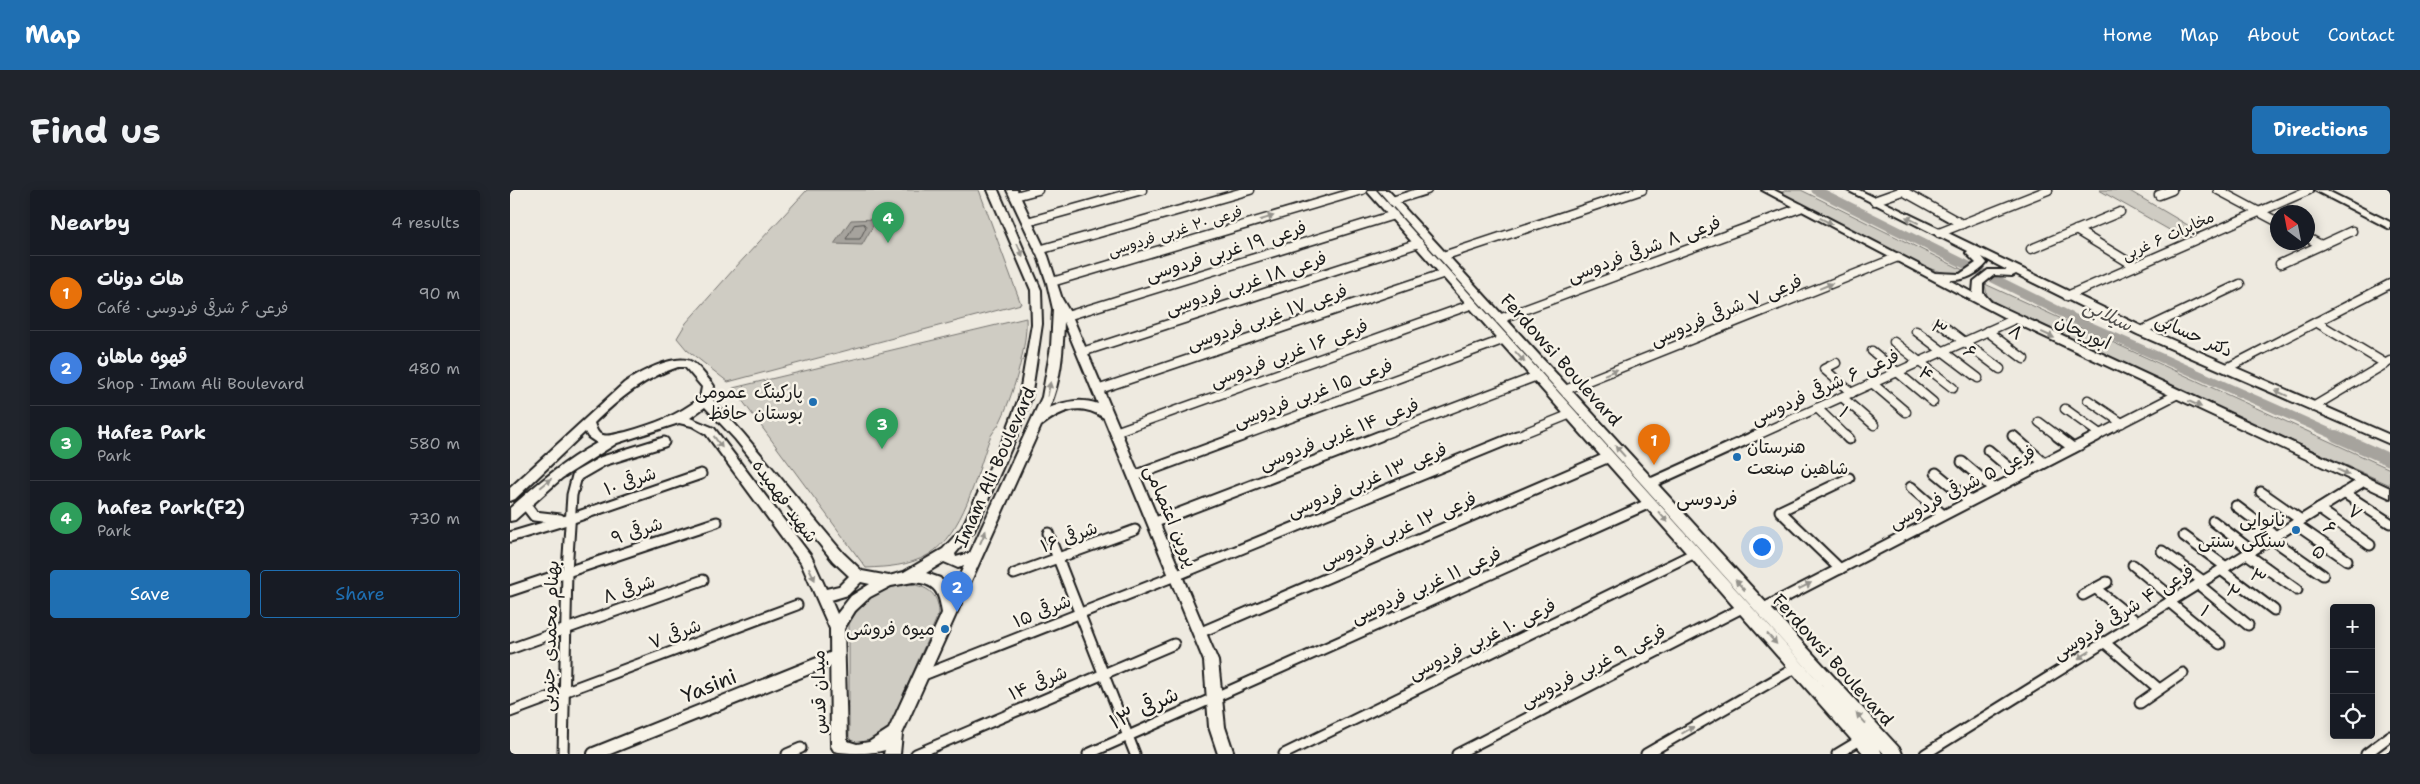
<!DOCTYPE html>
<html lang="en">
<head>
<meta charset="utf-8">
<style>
	body { margin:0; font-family:"Shantell Sans","Playpen Sans Arabic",sans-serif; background:#20242c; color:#f1f3f6 }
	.controls { position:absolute; right:15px; bottom:15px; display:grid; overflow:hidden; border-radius:5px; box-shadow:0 2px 12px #0003 }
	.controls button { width:45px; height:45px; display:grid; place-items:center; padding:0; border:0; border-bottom:1px solid #363941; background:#171b24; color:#f1f3f6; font:25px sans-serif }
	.compass { position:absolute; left:1760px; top:15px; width:45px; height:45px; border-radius:50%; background:#171b24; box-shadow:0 2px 12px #0003; rotate:328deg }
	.you { position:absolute; left:1251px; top:356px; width:18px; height:18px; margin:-12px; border:4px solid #fff; border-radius:50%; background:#1a73e8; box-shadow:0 0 0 8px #1a73e833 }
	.badge { display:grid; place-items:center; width:32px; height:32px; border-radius:50%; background:#1f6fb2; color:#fff; font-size:16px; font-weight:700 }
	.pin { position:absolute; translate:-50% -41px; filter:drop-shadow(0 1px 2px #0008) }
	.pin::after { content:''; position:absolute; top:26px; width:18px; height:15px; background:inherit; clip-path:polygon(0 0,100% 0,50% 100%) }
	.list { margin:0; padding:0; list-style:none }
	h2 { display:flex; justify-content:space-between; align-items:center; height:65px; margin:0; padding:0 20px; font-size:21px }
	h2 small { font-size:16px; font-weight:400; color:#9ea1a6 }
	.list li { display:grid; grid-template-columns:32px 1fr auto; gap:15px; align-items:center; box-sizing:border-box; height:75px; padding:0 20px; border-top:1px solid #363941 }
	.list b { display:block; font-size:19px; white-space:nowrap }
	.list p { margin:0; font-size:16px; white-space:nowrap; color:#9ea1a6 }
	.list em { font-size:16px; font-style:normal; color:#9ea1a6 }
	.actions { display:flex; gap:10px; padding:15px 20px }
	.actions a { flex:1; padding:11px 0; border:1px solid #1f6fb2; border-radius:5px; text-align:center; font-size:18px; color:#1f6fb2 }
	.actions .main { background:#1f6fb2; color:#fff }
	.icon { flex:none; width:28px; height:28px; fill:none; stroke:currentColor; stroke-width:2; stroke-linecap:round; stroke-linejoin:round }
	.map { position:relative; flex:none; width:1880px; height:564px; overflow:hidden; border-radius:5px }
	header { display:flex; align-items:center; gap:30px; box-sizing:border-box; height:70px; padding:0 25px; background:#1f6fb2; color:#fff }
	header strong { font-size:24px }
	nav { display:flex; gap:28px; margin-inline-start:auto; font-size:18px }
	.intro { display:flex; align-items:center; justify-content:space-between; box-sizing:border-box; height:120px; padding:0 30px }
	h1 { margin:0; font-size:35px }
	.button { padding:12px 22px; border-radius:5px; background:#1f6fb2; color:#fff; font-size:18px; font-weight:700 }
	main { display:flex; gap:30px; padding:0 30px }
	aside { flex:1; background:#171b24; border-radius:5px; box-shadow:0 2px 12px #0003 }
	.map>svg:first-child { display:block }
	.green { fill:#cfccc3; stroke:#767470 }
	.water { fill:#a6a39d; stroke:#6f6d69 }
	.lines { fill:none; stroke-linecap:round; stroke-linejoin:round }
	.shore { stroke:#535250; stroke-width:1 }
	.canal-far1 { stroke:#a6a39d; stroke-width:9 }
	.canal { stroke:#a6a39d; stroke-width:12 }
	.minor-far1-casing { stroke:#1c1c1c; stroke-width:11 }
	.minor-casing { stroke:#1c1c1c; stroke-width:13 }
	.tertiary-casing { stroke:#1c1c1c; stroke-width:16 }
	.secondary-casing { stroke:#1c1c1c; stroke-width:4 }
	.minor-far1 { stroke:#f7f3e8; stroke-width:8 }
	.minor { stroke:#f7f3e8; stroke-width:9 }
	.tertiary { stroke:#f7f3e8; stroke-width:12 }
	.secondary { fill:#f7f3e8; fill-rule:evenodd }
	.oneway { fill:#94928c }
	.poi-dot { fill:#1f6fb2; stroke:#f7f3e8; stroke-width:2 }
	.labels { text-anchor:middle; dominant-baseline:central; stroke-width:5; stroke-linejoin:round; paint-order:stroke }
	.far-street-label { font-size:15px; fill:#1c1c1c; stroke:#f7f3e8 }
	.street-label { font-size:18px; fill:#1c1c1c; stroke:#f7f3e8 }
	.poi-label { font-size:18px; fill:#1c1c1c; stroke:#f7f3e8; text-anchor:end }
	.water-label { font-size:19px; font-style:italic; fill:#535250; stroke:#f7f3e8 }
	.neighbourhood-label { font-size:19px; fill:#1c1c1c; stroke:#f7f3e8 }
	.near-street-label { font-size:21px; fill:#1c1c1c; stroke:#f7f3e8 }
</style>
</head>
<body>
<header>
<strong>Map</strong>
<nav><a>Home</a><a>Map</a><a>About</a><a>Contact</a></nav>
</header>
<div class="intro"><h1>Find us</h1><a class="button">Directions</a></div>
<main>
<aside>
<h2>Nearby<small>4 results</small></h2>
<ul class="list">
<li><span class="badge" style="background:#e8710a">1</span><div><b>هات دونات</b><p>Café · فرعی ۶ شرقی فردوسی</p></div><em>90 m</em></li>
<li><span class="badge" style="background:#3f7fe0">2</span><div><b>قهوه ماهان</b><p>Shop · Imam Ali Boulevard</p></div><em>480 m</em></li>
<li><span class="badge" style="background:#2e9e5b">3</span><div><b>Hafez Park</b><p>Park</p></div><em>580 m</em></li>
<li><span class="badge" style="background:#2e9e5b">4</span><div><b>hafez Park(F2)</b><p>Park</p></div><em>730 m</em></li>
</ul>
<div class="actions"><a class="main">Save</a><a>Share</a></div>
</aside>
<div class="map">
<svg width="1880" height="564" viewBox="0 0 1880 564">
	<rect width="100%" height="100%" fill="#eeeae0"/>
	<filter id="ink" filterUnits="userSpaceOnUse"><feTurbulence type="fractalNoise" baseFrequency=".02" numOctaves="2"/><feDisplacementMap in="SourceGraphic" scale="10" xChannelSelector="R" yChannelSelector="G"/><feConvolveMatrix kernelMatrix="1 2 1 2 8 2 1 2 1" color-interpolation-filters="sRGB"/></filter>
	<g filter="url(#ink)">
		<!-- green -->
		<g class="green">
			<polygon points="297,0 469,0 511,114 218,192 177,160 167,148 176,133 224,79"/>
			<polygon points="1276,0 1291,0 1453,80 1451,83 1436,83 1414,77 1270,3"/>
			<polygon points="1589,0 1618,0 1693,44 1677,50"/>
			<polygon points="1475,94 1880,279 1880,295 1554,148 1486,113 1477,106"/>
			<path d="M516,128C518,156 502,209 489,234C486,239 481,244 479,250C466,286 454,343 418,365C398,376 378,377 356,378L223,198Z"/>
			<path d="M400,394C418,397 428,403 429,423L377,542L367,551L344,555L339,547V434C352,409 372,397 400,394Z"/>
		</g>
		<!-- water -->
		<polygon class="water" points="367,29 352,55 324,54 341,30"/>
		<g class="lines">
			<!-- shore -->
			<polygon class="shore" points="354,34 356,37 350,49 336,49 344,35"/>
			<!-- canal-far1 -->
			<polyline class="canal-far1" points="1306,0 1577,135 1829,247"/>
			<!-- canal -->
			<polyline class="canal" points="1826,246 1880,270"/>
			<!-- minor-far1 casing -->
			<g class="minor-far1-casing">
				<g id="minor-far1">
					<polyline points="1391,0 1452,34"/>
					<polyline points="1708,0 1768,32"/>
					<polyline points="1649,5 1662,0"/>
					<polyline points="505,6 528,0"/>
					<polyline points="882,11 917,0"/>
					<polyline points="1364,11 1395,0"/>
					<polyline points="517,32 632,0"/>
					<polyline points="1566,40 1625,76"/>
					<polyline points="1429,43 1538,0"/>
					<polyline points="1798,48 1811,55"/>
					<polyline points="1521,59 1610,22"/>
					<polyline points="529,60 740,0"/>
					<polyline points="933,66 1132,0"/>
					<polyline points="1770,74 1842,41"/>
					<polyline points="542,92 852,0"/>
					<polyline points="1557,106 1799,0"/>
					<polyline points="557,126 884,25"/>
					<polyline points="989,129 1290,18"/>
					<polyline points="1428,132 1490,179"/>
					<polyline points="1806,132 1876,174"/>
					<polyline points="1406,141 1468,188"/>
					<polyline points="1477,141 1514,169"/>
					<polyline points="1631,141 1730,94"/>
					<polyline points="1384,152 1443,198"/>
					<polyline points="1362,161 1423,212"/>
					<polyline points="572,162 909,53"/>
					<polyline points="1326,173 1314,179 1342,203"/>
					<polyline points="1717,178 1880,94"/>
					<polyline points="1362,193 1396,222"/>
					<polyline points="587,200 935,83"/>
					<polyline points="1055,200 1388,67"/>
					<polyline points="1332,207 1364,235"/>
					<polyline points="1578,210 1612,233"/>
					<polyline points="1803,217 1880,171"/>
					<polyline points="1307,218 1337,247"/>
					<polyline points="1555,219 1590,244"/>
					<polyline points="1529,232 1549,247"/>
					<polyline points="605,242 963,114"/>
					<polyline points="1503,246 1504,247"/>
					<polyline points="729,247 995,149"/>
					<polyline points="867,247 1027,186"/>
					<polyline points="1004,247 1061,224"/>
					<polyline points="1243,247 1505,129"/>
					<polyline points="1584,247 1666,205"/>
				</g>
			</g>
			<!-- minor casing -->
			<g class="minor-casing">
				<g id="minor">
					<polyline points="1336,246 1339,249"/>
					<polyline points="1503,246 1534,273"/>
					<polyline points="1547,246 1563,258"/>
					<polyline points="1478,260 1509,286"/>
					<polyline points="1452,272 1484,299"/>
					<polyline points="1426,283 1460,311"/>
					<polyline points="624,286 732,246"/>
					<polyline points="1139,294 1245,246"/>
					<polyline points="1401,297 1433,325"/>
					<polyline points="1751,302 1791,330"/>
					<polyline points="1834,303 1880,333"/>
					<polyline points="14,313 24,326 50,329"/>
					<polyline points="1726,316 1766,346"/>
					<polyline points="1809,319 1860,355"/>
					<polyline points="1703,331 1742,361"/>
					<polyline points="643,333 870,246"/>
					<polyline points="1785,334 1837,370"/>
					<polyline points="538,343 625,564"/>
					<polyline points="1674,346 1716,377"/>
					<polyline points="0,347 60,329 191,284"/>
					<polyline points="1762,349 1813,385"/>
					<polyline points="1652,361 1693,391"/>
					<polyline points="1737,364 1787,400"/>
					<polyline points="1623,375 1664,409"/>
					<polyline points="1330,379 1270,321 1339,288"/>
					<polyline points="1711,380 1764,420"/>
					<polyline points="504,384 625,340"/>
					<polyline points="1688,394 1738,435"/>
					<polyline points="1585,398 1627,432"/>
					<polyline points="0,401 207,332"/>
					<polyline points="1573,405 1597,392"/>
					<polyline points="1659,412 1710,454"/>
					<polyline points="1252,419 1587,246"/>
					<polyline points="689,443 1099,267"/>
					<polyline points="1594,452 1649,499"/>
					<polyline points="0,459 193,390"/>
					<polyline points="411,486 665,386 1007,246"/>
					<polyline points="1630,513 1673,483"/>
					<polyline points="0,522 287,415"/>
					<polyline points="53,564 57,381 62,305 67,286 93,271 154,252"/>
					<polyline points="277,564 291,558"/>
					<polyline points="406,564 664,454"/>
					<polyline points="578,564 1140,313"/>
					<polyline points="774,564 1185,363"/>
					<polyline points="947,564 1234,417"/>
					<polyline points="1136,564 1287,477"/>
					<polyline points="1327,564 1352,549"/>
					<polyline points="1415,564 1854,291"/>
					<polyline points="1856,564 1880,546"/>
				</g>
			</g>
			<!-- tertiary casing -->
			<g class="tertiary-casing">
				<polyline id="tertiary" points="84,564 328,466"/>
			</g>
			<!-- secondary casing -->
			<g class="secondary-casing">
				<g id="secondary">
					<path d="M478,0H488L531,100L532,134L521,208L507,245L464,341L445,364L446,367L460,363L532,207L541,157L543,119L537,93L528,66L497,0H507L538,66L552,109L562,126L708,471L715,537L724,564H708L699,537L694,471L594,228C570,212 551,220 531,236L392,544L390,564H374L375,560C361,564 337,564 324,561L321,556L320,439L291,373L196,244L182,236L169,233L107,253L52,288L5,330L0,331V318C27,294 55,270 87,253L78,247L75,242L5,309L0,311V298L114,193C129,183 163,164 180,171C188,174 196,187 202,193L204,196L202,209L233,243L333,363L352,381L379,386L394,382L433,359L452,338L495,245L509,208L522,134L521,100ZM554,132L588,214C571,208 556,211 539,218C551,192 553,160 554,132ZM168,177H175L192,197L190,208C167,226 144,234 116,242C109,243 99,247 93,245C87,244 86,238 84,233C110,208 134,188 168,177ZM195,217L225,249L323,371L339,386L329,396L316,399L301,366L204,238L180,228ZM434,372L448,378L454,376L442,402L430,388L416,383ZM351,392L360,394L341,406L327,424L321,410L338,405ZM403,392C426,394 429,402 432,423L379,539L359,552L347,554L337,551L334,439L345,421L360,407L381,396Z"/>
					<polygon points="856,0 866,0 1321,505 868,0 878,0 1390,559 1392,564 1374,564 1370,559 1372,564 1354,564"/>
					<path d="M1252,0H1264L1425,83L1450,84L1466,73L1456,63L1458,61L1337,0H1349L1635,138L1880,245V254L1627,144L1506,84L1502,86L1484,85L1473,94V103L1481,112L1880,298V308L1501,131ZM1472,67L1497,80H1478L1464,91L1463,103L1439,90C1454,91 1467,85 1477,73Z"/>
					<polygon points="1804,0 1816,0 1880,32 1880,39"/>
				</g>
			</g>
			<!-- minor-far1 -->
			<use href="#minor-far1" class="minor-far1"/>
			<!-- minor -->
			<use href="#minor" class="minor"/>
			<!-- tertiary -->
			<use href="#tertiary" class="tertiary"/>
			<!-- secondary -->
			<use href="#secondary" class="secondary"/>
		</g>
		<!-- one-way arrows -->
		<defs><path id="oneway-solid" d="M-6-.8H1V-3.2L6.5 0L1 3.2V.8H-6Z" transform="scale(1.25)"/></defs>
		<g class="oneway">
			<use href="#oneway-solid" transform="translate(757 28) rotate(-17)"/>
			<use href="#oneway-solid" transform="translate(1402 30) rotate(-154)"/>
			<use href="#oneway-solid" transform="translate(1316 31) rotate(27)"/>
			<use href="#oneway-solid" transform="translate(510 60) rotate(66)"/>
			<use href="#oneway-solid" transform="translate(1316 96) rotate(-22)"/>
			<use href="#oneway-solid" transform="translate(1538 145) rotate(25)"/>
			<use href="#oneway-solid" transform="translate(1010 167) rotate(48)"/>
			<use href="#oneway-solid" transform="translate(1101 182) rotate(-22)"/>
			<use href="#oneway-solid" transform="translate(539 199) rotate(-79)"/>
			<use href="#oneway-solid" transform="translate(1771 203) rotate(-156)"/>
			<use href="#oneway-solid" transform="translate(1685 214) rotate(25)"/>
			<use href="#oneway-solid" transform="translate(208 252) rotate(54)"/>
			<use href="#oneway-solid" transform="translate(1110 261) rotate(-132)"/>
			<use href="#oneway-solid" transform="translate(1833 282) rotate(25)"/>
			<use href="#oneway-solid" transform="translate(36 293) rotate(-40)"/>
			<use href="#oneway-solid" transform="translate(1153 327) rotate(48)"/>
			<use href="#oneway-solid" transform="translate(473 347) rotate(-66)"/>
			<use href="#oneway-solid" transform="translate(302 384) rotate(65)"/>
			<use href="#oneway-solid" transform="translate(1230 395) rotate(-132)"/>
			<use href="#oneway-solid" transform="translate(1295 396) rotate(-27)"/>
			<use href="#oneway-solid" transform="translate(1262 449) rotate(48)"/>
			<use href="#oneway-solid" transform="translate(1574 465) rotate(148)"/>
			<use href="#oneway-solid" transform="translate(1351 528) rotate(-132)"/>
			<use href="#oneway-solid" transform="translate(1178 540) rotate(-30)"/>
		</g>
	</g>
	<!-- markers -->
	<g class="poi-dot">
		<circle cx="303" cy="212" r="5"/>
		<circle cx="1227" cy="267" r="5"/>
		<circle cx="1786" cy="340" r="5"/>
		<circle cx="435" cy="439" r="5"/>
	</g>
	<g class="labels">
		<!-- far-street labels -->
		<g class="far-street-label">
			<text transform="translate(665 41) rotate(-17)">فرعی ۲۰ غربی فردوسی</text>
			<text transform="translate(1658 46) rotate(-24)">مخابرات ۶ غربی</text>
		</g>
		<!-- street labels -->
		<g class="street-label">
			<text transform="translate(1134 59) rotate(-20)">فرعی ۸ شرقی فردوسی</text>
			<text transform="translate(716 61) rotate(-17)">فرعی ۱۹ غربی فردوسی</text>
			<text transform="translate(736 93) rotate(-18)">فرعی ۱۸ غربی فردوسی</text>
			<text transform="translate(1216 120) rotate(-22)">فرعی ۷ شرقی فردوسی</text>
			<text transform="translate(757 127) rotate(-19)">فرعی ۱۷ غربی فردوسی</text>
			<text transform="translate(1429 138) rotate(38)">۳</text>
			<text transform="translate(1506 142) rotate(37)">۸</text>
			<text transform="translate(1573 142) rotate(25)">ابوریحان</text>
			<text transform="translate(1684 145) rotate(24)">دکتر حسابی</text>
			<text transform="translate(1460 162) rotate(38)">۶</text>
			<text transform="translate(779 163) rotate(-20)">فرعی ۱۶ غربی فردوسی</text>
			<text transform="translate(1051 170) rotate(48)">Ferdowsi Boulevard</text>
			<text transform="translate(1416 184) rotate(40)">۴</text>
			<text transform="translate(1315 197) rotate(-24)">فرعی ۶ شرقی فردوسی</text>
			<text transform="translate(803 203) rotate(-20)">فرعی ۱۵ غربی فردوسی</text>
			<text transform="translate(1334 222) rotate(43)">۱</text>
			<text transform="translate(829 244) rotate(-21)">فرعی ۱۴ غربی فردوسی</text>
			<text transform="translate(485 277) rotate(-66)">Imam Ali Boulevard</text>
			<text transform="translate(857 290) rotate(-22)">فرعی ۱۳ غربی فردوسی</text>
			<text transform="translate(120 291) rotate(-19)">۱۰ شرقی</text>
			<text transform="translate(1452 297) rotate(-27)">فرعی ۵ شرقی فردوسی</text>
			<text transform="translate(275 311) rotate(54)">شهید فهمیده</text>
			<text transform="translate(1845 322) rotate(35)">۷</text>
			<text transform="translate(661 326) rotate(67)">پروین اعتصامی</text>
			<text transform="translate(1820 338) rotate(35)">۶</text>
			<text transform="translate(888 340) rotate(-23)">فرعی ۱۲ غربی فردوسی</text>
			<text transform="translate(127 341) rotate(-18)">۹ شرقی</text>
			<text transform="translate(559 347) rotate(-20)">۱۶ شرقی</text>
			<text transform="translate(1809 362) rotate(35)">۵</text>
			<text transform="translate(1748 387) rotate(37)">۳</text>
			<text transform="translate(916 395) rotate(-24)">فرعی ۱۱ غربی فردوسی</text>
			<text transform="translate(119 399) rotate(-19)">۸ شرقی</text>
			<text transform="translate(1723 402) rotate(38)">۲</text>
			<text transform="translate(532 421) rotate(-22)">۱۵ شرقی</text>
			<text transform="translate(1695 421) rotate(39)">۱</text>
			<text transform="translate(1613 422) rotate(-32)">فرعی ۴ شرقی فردوسی</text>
			<text transform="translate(165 444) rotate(-21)">۷ شرقی</text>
			<text transform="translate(40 446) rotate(-88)">بهنام محمدی جنوبی</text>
			<text transform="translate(972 449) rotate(-26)">فرعی ۱۰ غربی فردوسی</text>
			<text transform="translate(1323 470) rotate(48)">Ferdowsi Boulevard</text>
			<text transform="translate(1083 476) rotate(-27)">فرعی ۹ غربی فردوسی</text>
			<text transform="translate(528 493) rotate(-23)">۱۴ شرقی</text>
			<text transform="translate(309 502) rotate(-91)">میدان قدس</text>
		</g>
		<!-- poi labels -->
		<g class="poi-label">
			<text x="293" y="202">پارکینگ عمومی<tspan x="293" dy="21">بوستان حافظ</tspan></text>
			<text x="1237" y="257" text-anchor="start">هنرستان<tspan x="1237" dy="21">شاهین صنعت</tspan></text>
			<text x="1776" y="330">نانوایی<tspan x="1776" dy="21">سنگکی سنتی</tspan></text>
			<text x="425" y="439">میوه فروشی</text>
		</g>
		<!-- water labels -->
		<g class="water-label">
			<text transform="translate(1598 125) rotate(25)">سیلابی</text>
		</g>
		<!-- neighbourhood labels -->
		<g class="neighbourhood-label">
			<text x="1197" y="308">فردوسی</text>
		</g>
		<!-- near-street labels -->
		<g class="near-street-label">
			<text transform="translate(199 496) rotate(-22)">Yasini</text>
			<text transform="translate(634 518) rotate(-25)">۱۳ شرقی</text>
		</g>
	</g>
</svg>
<div class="controls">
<button>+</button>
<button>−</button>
<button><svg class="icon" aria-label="locate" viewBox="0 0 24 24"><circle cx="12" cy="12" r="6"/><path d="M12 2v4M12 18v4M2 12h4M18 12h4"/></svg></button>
</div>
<svg class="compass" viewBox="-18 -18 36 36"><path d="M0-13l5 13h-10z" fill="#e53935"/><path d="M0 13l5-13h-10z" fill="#9ea1a6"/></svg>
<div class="you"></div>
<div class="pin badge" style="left:1144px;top:275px;background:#e8710a">1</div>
<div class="pin badge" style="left:447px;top:422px;background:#3f7fe0">2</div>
<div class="pin badge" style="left:372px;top:259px;background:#2e9e5b">3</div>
<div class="pin badge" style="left:378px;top:53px;background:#2e9e5b">4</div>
</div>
</main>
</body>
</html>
